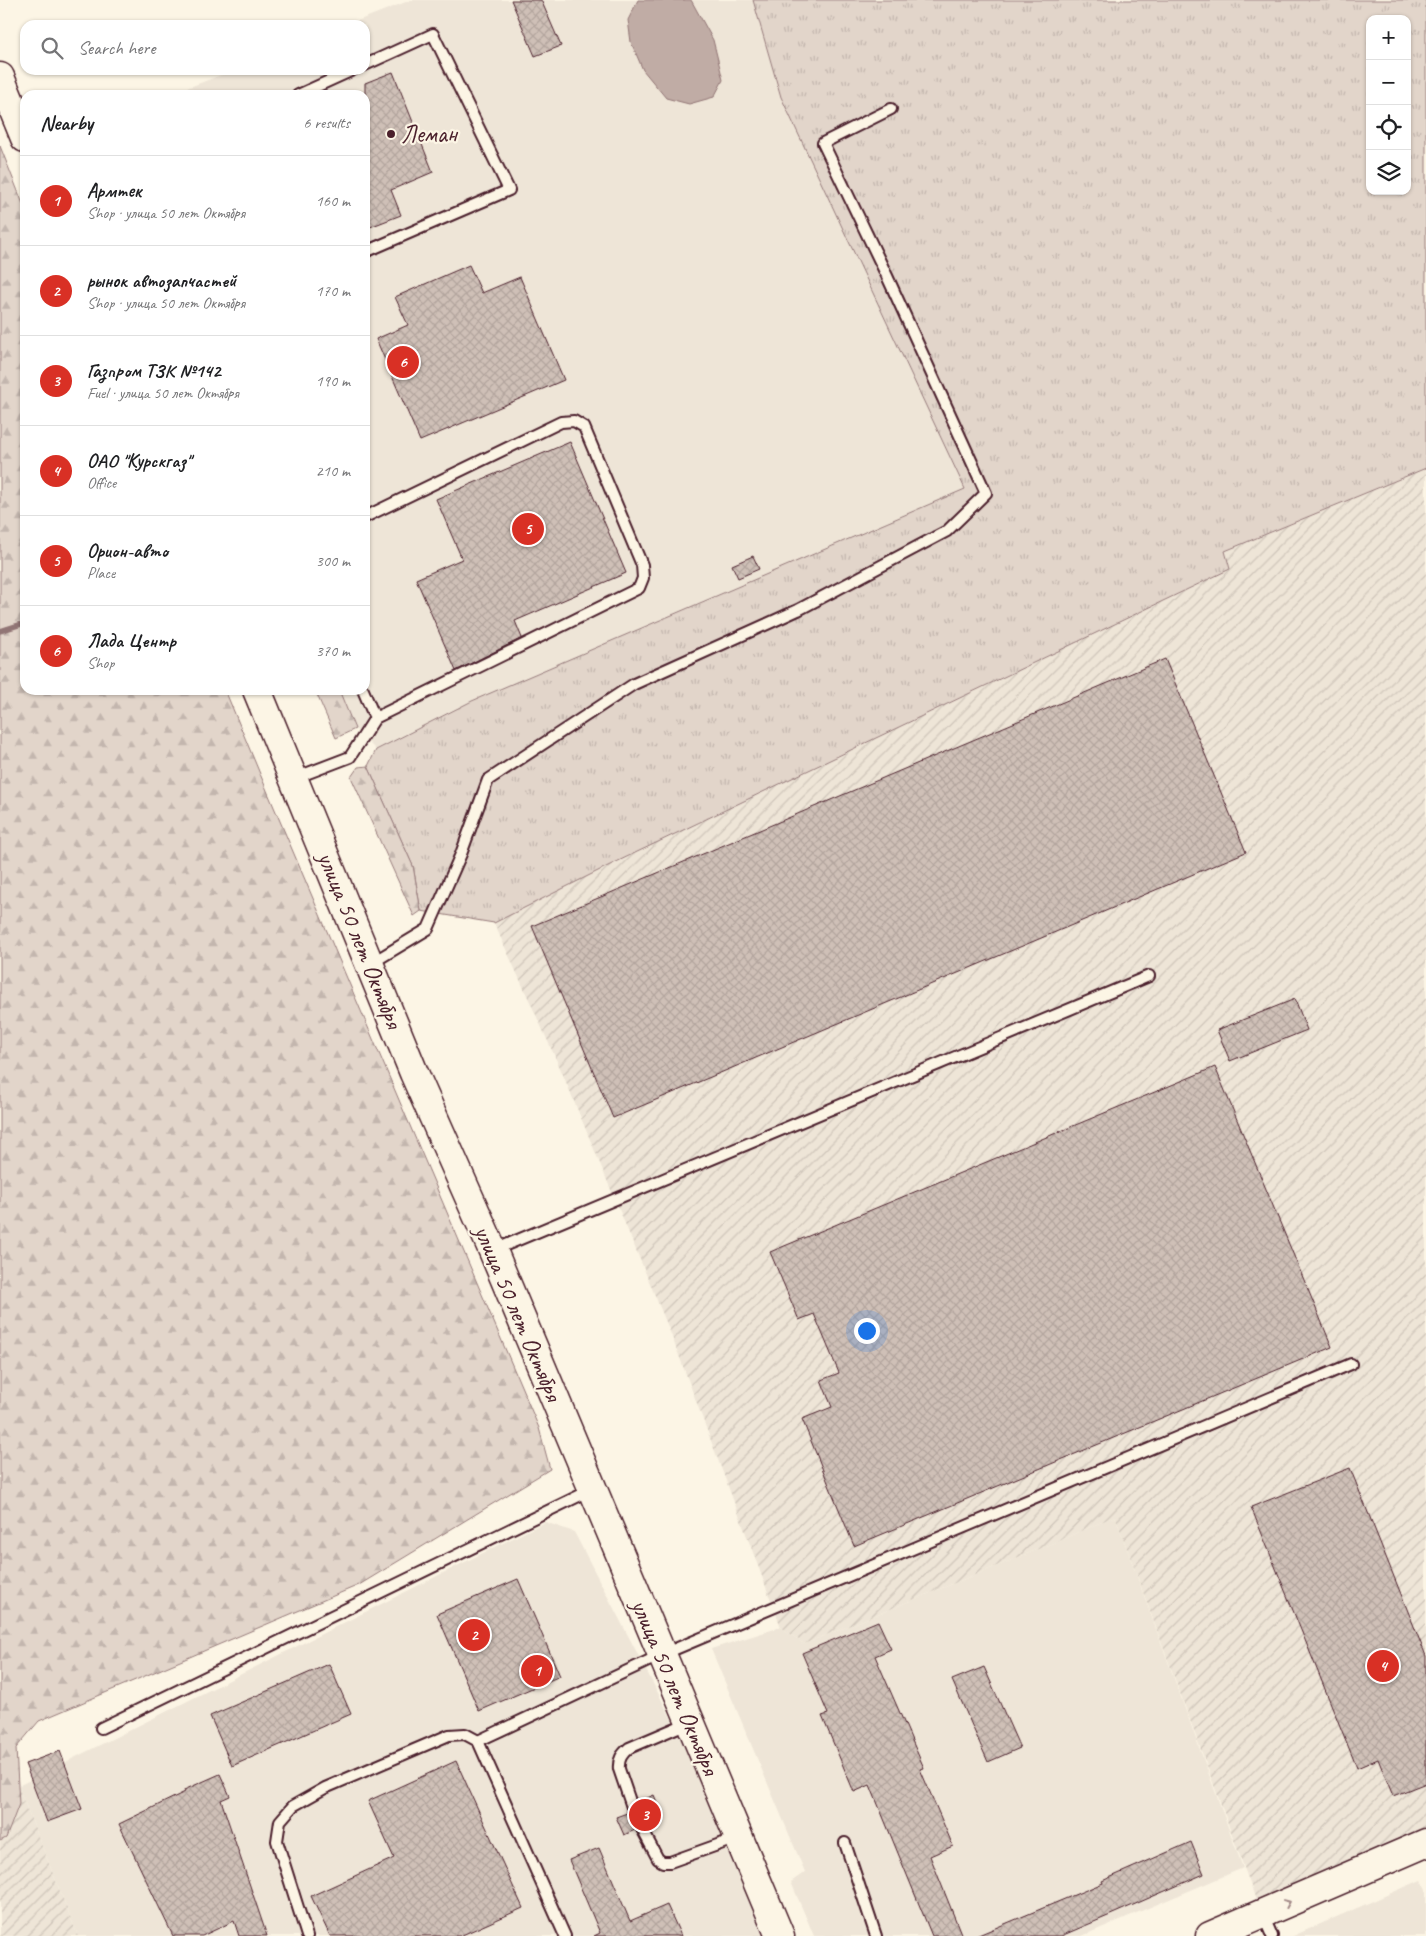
<!DOCTYPE html>
<html lang="en">
<head>
<meta charset="utf-8">
<style>
	body { margin:0; font-family:Caveat,sans-serif; background:#f2f2f2; color:#202124 }
	.controls { position:absolute; right:15px; top:15px; display:grid; overflow:hidden; border-radius:10px; box-shadow:0 1px 4px #0004 }
	.controls button { width:45px; height:45px; display:grid; place-items:center; padding:0; border:0; border-bottom:1px solid #e0e0e0; background:#fff; color:#202124; font:25px sans-serif }
	.you { position:absolute; left:866px; top:1330px; width:18px; height:18px; margin:-12px; border:4px solid #fff; border-radius:50%; background:#1a73e8; box-shadow:0 0 0 8px #1a73e833 }
	.badge { display:grid; place-items:center; width:32px; height:32px; border-radius:50%; background:#d93025; color:#fff; font-size:16px; font-weight:700 }
	.pin { position:absolute; translate:-50% -50%; border:2px solid #fff; box-shadow:0 1px 5px #0006 }
	.list { margin:0; padding:0; list-style:none }
	h2 { display:flex; justify-content:space-between; align-items:center; height:65px; margin:0; padding:0 20px; font-size:21px }
	h2 small { font-size:16px; font-weight:400; color:#757577 }
	.list li { display:grid; grid-template-columns:32px 1fr auto; gap:15px; align-items:center; box-sizing:border-box; height:90px; padding:0 20px; border-top:1px solid #e0e0e0 }
	.list b { display:block; font-size:19px; white-space:nowrap }
	.list p { margin:0; font-size:16px; white-space:nowrap; color:#757577 }
	.list em { font-size:16px; font-style:normal; color:#757577 }
	.icon { flex:none; width:28px; height:28px; fill:none; stroke:currentColor; stroke-width:2; stroke-linecap:round; stroke-linejoin:round }
	.map { position:relative; flex:none; width:1426px; height:1936px; overflow:hidden }
	.search { position:absolute; background:#fff; box-shadow:0 1px 4px #0004; left:20px; top:20px; width:350px; height:55px; display:flex; align-items:center; gap:12px; box-sizing:border-box; padding:0 18px; border-radius:15px; color:#757577; font-size:19px }
	.panel { position:absolute; background:#fff; box-shadow:0 1px 4px #0004; left:20px; top:90px; width:350px; height:605px; border-radius:15px }
	.map>svg:first-child { display:block }
	.built { fill:#eee5d7 }
	.industrial { fill:url(#industrial-furrows) }
	.grass { fill:url(#grass-tufts); stroke:#967a7a; fill-rule:evenodd }
	.forest { fill:url(#forest-firs); stroke:#967a7a }
	.water { fill:#c0aca5; stroke:#917474 }
	.lines { fill:none; stroke-linecap:round; stroke-linejoin:round }
	.stream { stroke:#917474; stroke-width:5.5 }
	.building { fill:url(#building-cross-hatch); stroke:#4a1f2b }
	.lane-casing { stroke:#4a1f2b; stroke-width:14 }
	.secondary-casing { stroke:#4a1f2b; stroke-width:31 }
	.primary-casing { stroke:#4a1f2b; stroke-width:31 }
	.lane { stroke:#fcf5e5; stroke-width:10 }
	.secondary { stroke:#fcf5e5; stroke-width:28 }
	.primary { stroke:#fcf5e5; stroke-width:28 }
	.oneway { stroke:#a38a88 }
	.poi-dot { fill:#4a1f2b; stroke:#fcf5e5; stroke-width:2 }
	.labels { text-anchor:middle; dominant-baseline:central; stroke-width:4.5; stroke-linejoin:round; paint-order:stroke }
	.poi-label { font-size:25px; fill:#4a1f2b; stroke:#fcf5e5; text-anchor:start }
	.street-label { font-size:25px; fill:#4a1f2b; stroke:#fcf5e5 }
</style>
</head>
<body>
<div class="map">
<svg width="1426" height="1936" viewBox="0 0 1426 1936">
	<defs>
		<pattern id="industrial-furrows" width="10" height="10" patternUnits="userSpaceOnUse" patternTransform="scale(1.25)"><rect width="10" height="10" fill="#eee5d7"/><path d="M-1 1l2-2M0 10L10 0M9 11l2-2" fill="none" stroke="#cec4b9"/></pattern>
		<pattern id="grass-tufts" width="24" height="20" patternUnits="userSpaceOnUse" patternTransform="scale(1.25)"><rect width="24" height="20" fill="#e2d5ca"/><path d="M3 7l-1-3M5 7V3M7 7l1-3M15 17l-1-3M17 17v-4M19 17l1-3" fill="none" stroke="#c3b6ae"/></pattern>
		<pattern id="forest-firs" width="22" height="20" patternUnits="userSpaceOnUse" patternTransform="scale(1.25)"><rect width="22" height="20" fill="#e2d5ca"/><path d="M5 1l3.5 6h-7zM16 11l3.5 6h-7z" fill="#c3b6ae"/></pattern>
		<pattern id="building-cross-hatch" width="8" height="8" patternUnits="userSpaceOnUse" patternTransform="scale(1.25)"><rect width="8" height="8" fill="#cfc0b7"/><path d="M0 0l8 8M0 8l8-8" fill="none" stroke="#b3a59e"/></pattern>
	</defs>
	<rect width="100%" height="100%" fill="#fcf5e5"/>
	<filter id="ink" filterUnits="userSpaceOnUse"><feTurbulence type="fractalNoise" baseFrequency=".02" numOctaves="2"/><feDisplacementMap in="SourceGraphic" scale="10" xChannelSelector="R" yChannelSelector="G"/><feConvolveMatrix kernelMatrix="1 2 1 2 8 2 1 2 1" color-interpolation-filters="sRGB"/></filter>
	<g filter="url(#ink)">
		<!-- built -->
		<g class="built">
			<polygon points="411,0 753,0 781,97 965,489 472,701 376,750 355,729 339,690 365,690 365,95 175,95 174,93 234,70 365,70 365,25 347,25"/>
			<polygon points="1115,1516 1243,1868 1082,1936 814,1936 791,1882 805,1872 711,1649 781,1627 804,1644 1056,1542"/>
			<polygon points="545,1522 574,1532 681,1737 765,1936 78,1936 18,1786"/>
			<polygon points="1421,1880 1426,1889 1426,1936 1293,1936"/>
		</g>
		<!-- industrial -->
		<g class="industrial">
			<polygon points="1426,468 1426,1827 1256,1900 1115,1516 1056,1542 804,1644 781,1627 669,1329 561,1070 494,923 612,864 1230,569 1225,551"/>
			<polygon points="0,1725 18,1786 78,1936 0,1936"/>
		</g>
		<!-- grass -->
		<path class="grass" d="M753,0H1426V468L1225,551L1230,569L612,864L494,923L421,911L413,866L368,766L376,750L472,701L965,489L781,97ZM1370,19H1407V191H1370Z"/>
		<!-- forest -->
		<g class="forest">
			<polygon points="0,146 25,209 25,690 225,690 268,793 539,1428 550,1469 359,1585 39,1721 16,1748 19,1804 6,1838 0,1841"/>
			<polygon points="315,690 339,690 355,729 336,738"/>
			<polygon points="368,766 413,866 421,911 414,916 351,777 358,767"/>
		</g>
		<!-- water -->
		<polygon class="water" points="638,0 691,0 713,40 723,80 714,97 689,104 666,98 643,70 631,42 628,20"/>
		<g class="lines">
			<!-- stream -->
			<polyline class="stream" points="0,631 25,623"/>
		</g>
		<!-- building -->
		<g class="building">
			<polygon points="511,0 541,0 561,46 535,56"/>
			<polygon points="393,72 433,172 391,190 401,215 365,229 365,83"/>
			<polygon points="469,265 482,293 520,277 564,380 420,441 376,339 408,325 395,297"/>
			<polygon points="570,442 626,573 515,621 522,638 456,671 416,579 462,559 436,499"/>
			<polygon points="753,556 759,569 738,578 732,565"/>
			<polygon points="1165,659 1246,852 613,1118 532,926"/>
			<polygon points="1295,999 1307,1030 1230,1061 1217,1030"/>
			<polygon points="1215,1067 1332,1347 854,1546 802,1419 832,1407 821,1380 839,1373 814,1314 799,1320 770,1252"/>
			<polygon points="1350,1468 1426,1656 1426,1783 1393,1796 1378,1759 1357,1768 1251,1507"/>
			<polygon points="518,1579 560,1676 479,1711 437,1614"/>
			<polygon points="878,1621 891,1649 875,1656 924,1768 920,1769 953,1846 930,1856 962,1936 932,1936 870,1785 854,1792 822,1716 828,1714 802,1653"/>
			<polygon points="329,1664 351,1714 232,1766 210,1716"/>
			<polygon points="984,1667 1020,1748 988,1762 952,1680"/>
			<polygon points="60,1751 82,1809 47,1822 25,1764"/>
			<polygon points="456,1761 523,1908 460,1936 330,1936 311,1896 394,1858 368,1801"/>
			<polygon points="220,1774 230,1796 221,1800 267,1936 239,1936 234,1921 202,1936 173,1936 119,1824 185,1792 184,1790"/>
			<polygon points="654,1795 661,1812 658,1814 660,1819 647,1824 644,1821 638,1821 635,1824 635,1830 624,1835 616,1817 627,1813 631,1817 636,1816 640,1811 638,1802"/>
			<polygon points="1191,1842 1204,1874 1108,1916 1061,1936 976,1936 1103,1883 1102,1881"/>
			<polygon points="599,1848 630,1921 667,1905 681,1936 594,1936 600,1933 569,1860"/>
		</g>
		<g class="lines">
			<!-- lane casing -->
			<g class="lane-casing">
				<g id="lane">
					<polyline points="365,65 433,34 509,190 365,252"/>
					<polyline points="298,95 353,70"/>
					<polyline points="363,690 375,718"/>
					<polyline points="295,778 350,757 375,718 639,588 643,578 642,565 584,427 574,421 561,422 365,517"/>
					<polyline points="370,964 428,929 461,854 488,780 634,684 798,610 947,531 986,493 887,276 823,143 891,109"/>
					<polyline points="494,1250 1149,976"/>
					<polyline points="101,1728 591,1490"/>
					<polyline points="478,1741 661,1655 1351,1364"/>
					<path d="M633,1810L619,1769C618,1759 622,1754 629,1748L690,1722"/>
					<polyline points="641,1827 658,1859 663,1862 670,1862 737,1838"/>
					<polyline points="845,1843 876,1936"/>
					<polyline points="1263,1915 1272,1936"/>
					<polyline points="307,1936 277,1841 280,1821 293,1806 325,1788 449,1735 465,1734 478,1741 565,1936"/>
				</g>
			</g>
			<!-- secondary casing -->
			<g class="secondary-casing">
				<polyline id="secondary" points="1210,1936 1426,1843"/>
			</g>
			<!-- primary casing -->
			<g class="primary-casing">
				<g id="primary">
					<polyline points="0,77 25,138"/>
					<polyline points="257,690 414,1073 493,1251 780,1936"/>
				</g>
			</g>
			<!-- lane -->
			<use href="#lane" class="lane"/>
			<!-- secondary -->
			<use href="#secondary" class="secondary"/>
			<!-- primary -->
			<use href="#primary" class="primary"/>
		</g>
		<!-- one-way arrows -->
		<defs><path id="oneway-chevron" d="M-2-3.5L2.5 0L-2 3.5" fill="none" stroke-width="1.6" stroke-linecap="round" stroke-linejoin="round" transform="scale(1.25)"/></defs>
		<use class="oneway" href="#oneway-chevron" transform="translate(1287 1903) rotate(-23)"/>
	</g>
	<!-- markers -->
	<circle class="poi-dot" cx="391" cy="134" r="5"/>
	<g class="labels">
		<!-- poi labels -->
		<g class="poi-label">
			<text x="401" y="134">Леман</text>
		</g>
		<!-- street labels -->
		<g class="street-label">
			<text transform="translate(360 940) rotate(68)">улица 50 лет Октября</text>
			<text transform="translate(518 1313) rotate(67)">улица 50 лет Октября</text>
			<text transform="translate(675 1687) rotate(67)">улица 50 лет Октября</text>
		</g>
	</g>
</svg>
<div class="controls">
<button>+</button>
<button>−</button>
<button><svg class="icon" aria-label="locate" viewBox="0 0 24 24"><circle cx="12" cy="12" r="6"/><path d="M12 2v4M12 18v4M2 12h4M18 12h4"/></svg></button>
<button><svg class="icon" aria-label="layers" viewBox="0 0 24 24"><path d="M12 4l9 5-9 5-9-5zM3 14l9 5 9-5"/></svg></button>
</div>
<div class="you"></div>
<div class="pin badge" style="left:537px;top:1671px">1</div>
<div class="pin badge" style="left:474px;top:1635px">2</div>
<div class="pin badge" style="left:645px;top:1815px">3</div>
<div class="pin badge" style="left:1383px;top:1666px">4</div>
<div class="pin badge" style="left:528px;top:529px">5</div>
<div class="pin badge" style="left:403px;top:362px">6</div>
<div class="search"><svg class="icon" aria-label="search" viewBox="0 0 24 24"><circle cx="10" cy="10" r="6"/><path d="M15 15l6 6"/></svg>Search here</div>
<section class="panel">
<h2>Nearby<small>6 results</small></h2>
<ul class="list">
<li><span class="badge">1</span><div><b>Армтек</b><p>Shop · улица 50 лет Октября</p></div><em>160 m</em></li>
<li><span class="badge">2</span><div><b>рынок автозапчастей</b><p>Shop · улица 50 лет Октября</p></div><em>170 m</em></li>
<li><span class="badge">3</span><div><b>Газпром ТЗК №142</b><p>Fuel · улица 50 лет Октября</p></div><em>190 m</em></li>
<li><span class="badge">4</span><div><b>ОАО &quot;Курскгаз&quot;</b><p>Office</p></div><em>210 m</em></li>
<li><span class="badge">5</span><div><b>Орион-авто</b><p>Place</p></div><em>300 m</em></li>
<li><span class="badge">6</span><div><b>Лада Центр</b><p>Shop</p></div><em>370 m</em></li>
</ul>
</section>
</div>
</body>
</html>
